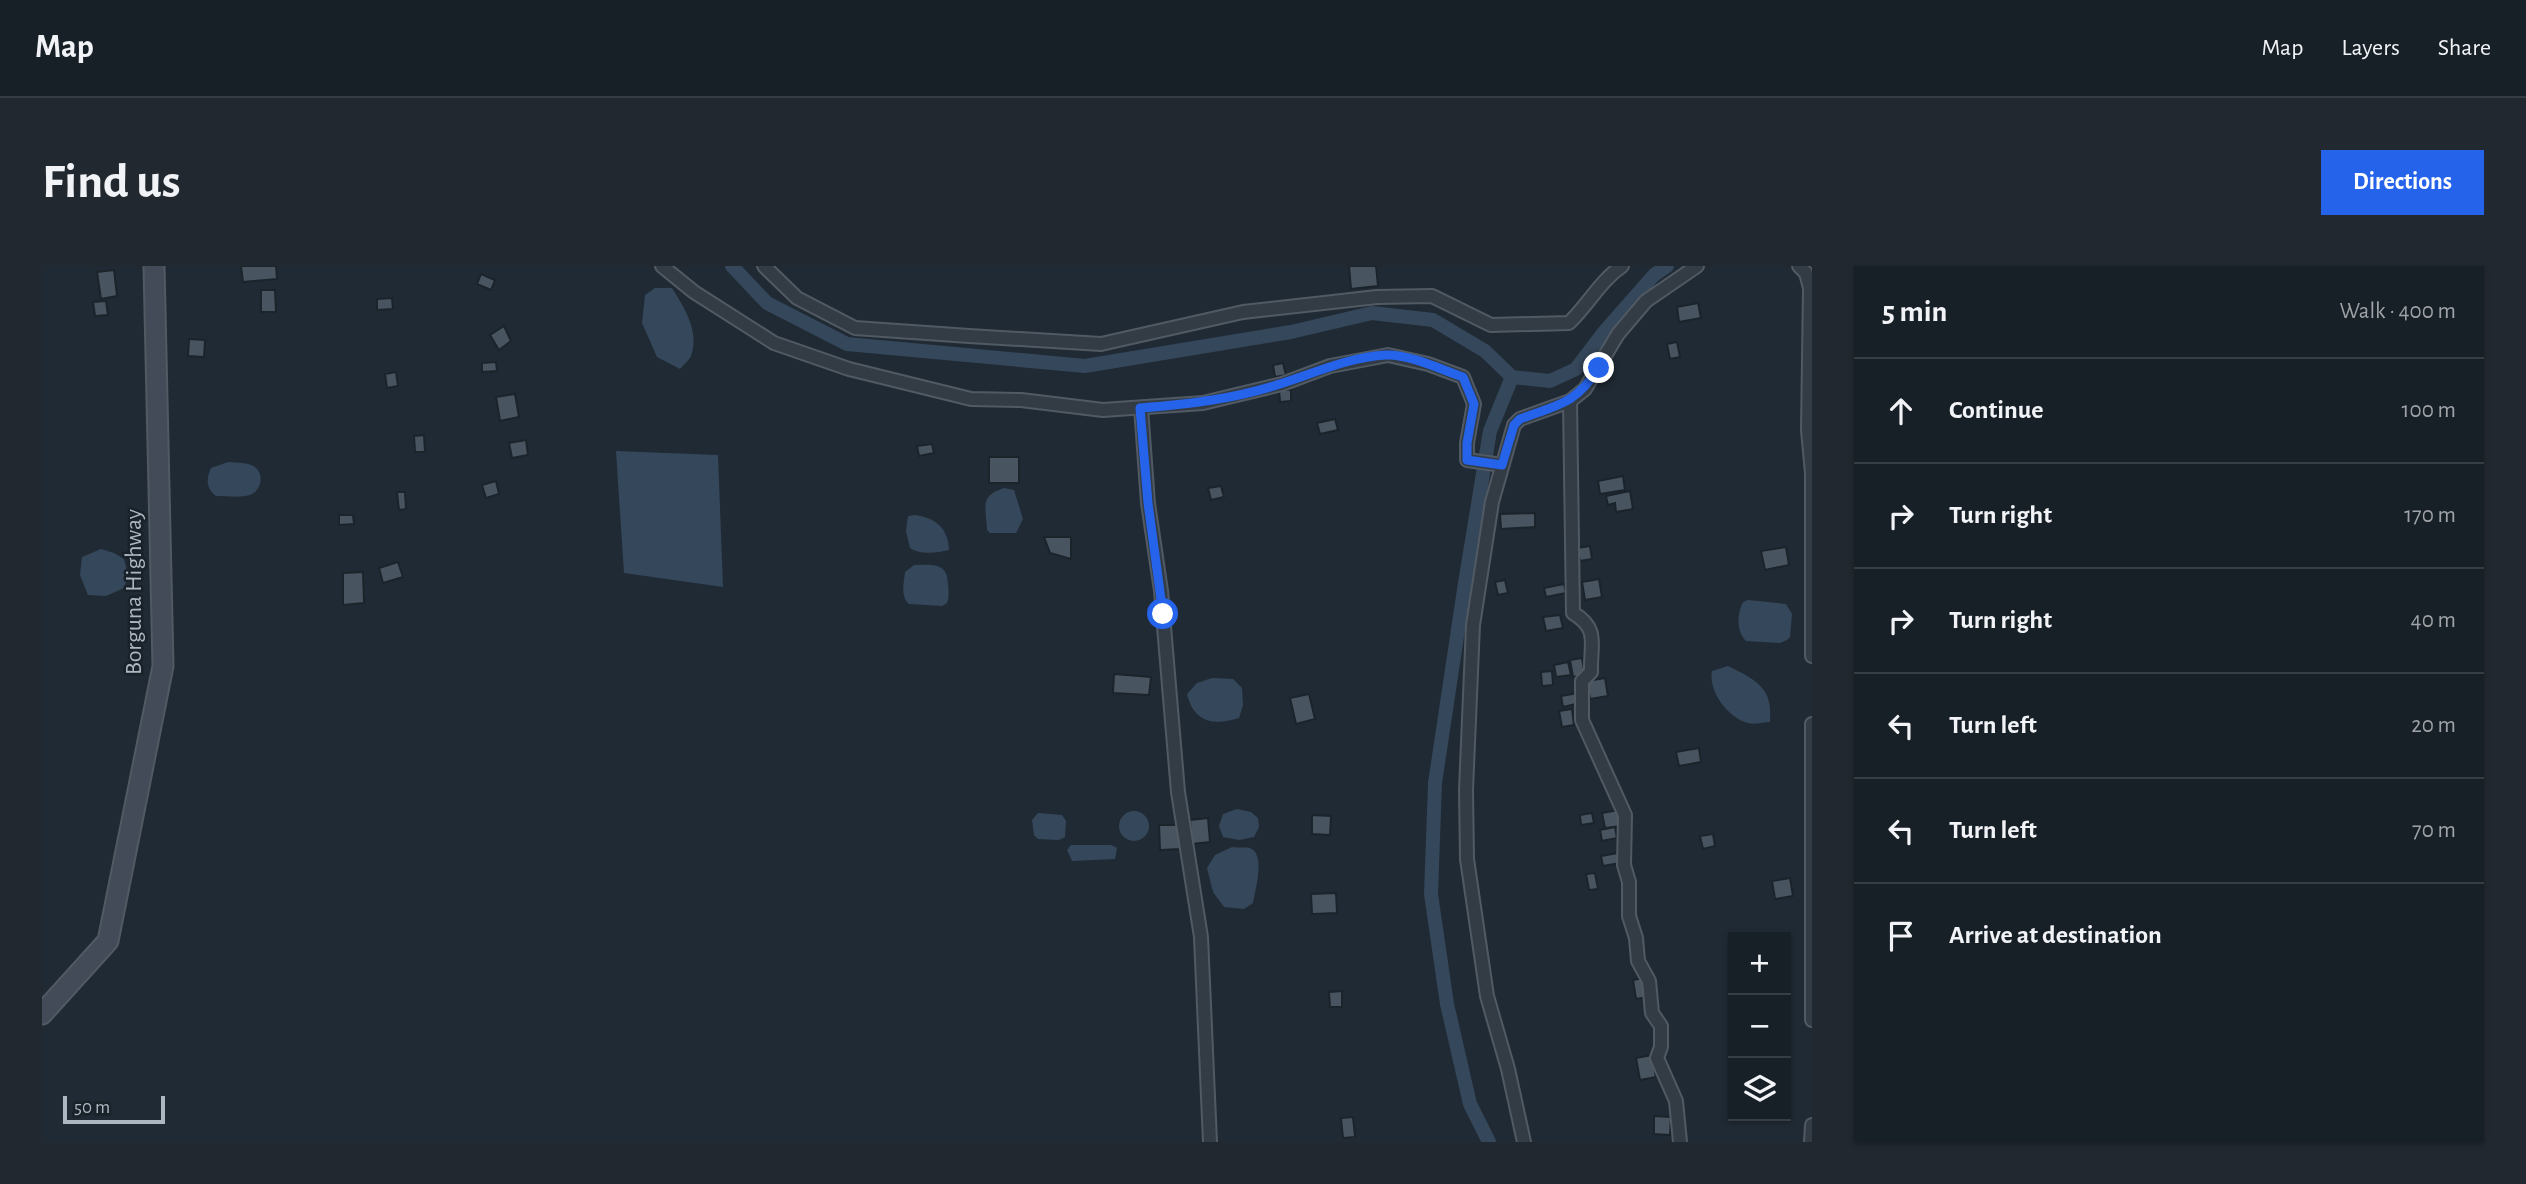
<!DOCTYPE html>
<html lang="en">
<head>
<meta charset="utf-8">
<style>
	body { margin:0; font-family:"Alegreya Sans",sans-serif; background:#21282f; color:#f1f3f6 }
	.controls { position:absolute; right:21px; bottom:21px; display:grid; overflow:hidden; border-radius:0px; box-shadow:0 2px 5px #0004 }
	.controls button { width:63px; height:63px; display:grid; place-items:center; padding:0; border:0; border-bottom:2px solid #363e44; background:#182027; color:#f1f3f6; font:35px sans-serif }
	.scale { position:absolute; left:21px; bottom:18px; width:102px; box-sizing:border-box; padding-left:7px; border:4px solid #adb7c2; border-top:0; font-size:19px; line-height:24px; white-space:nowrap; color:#adb7c2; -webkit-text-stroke:5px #192129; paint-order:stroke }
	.stop { position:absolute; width:21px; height:21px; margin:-16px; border:5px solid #2563eb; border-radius:50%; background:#fff }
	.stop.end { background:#2563eb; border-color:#fff; box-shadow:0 2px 7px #0008 }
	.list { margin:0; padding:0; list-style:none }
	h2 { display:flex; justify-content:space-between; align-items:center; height:91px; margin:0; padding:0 28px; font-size:30px }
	h2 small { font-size:23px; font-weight:400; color:#9fa3a7 }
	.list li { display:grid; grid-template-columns:46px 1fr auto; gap:21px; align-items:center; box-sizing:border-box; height:105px; padding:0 28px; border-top:2px solid #363e44 }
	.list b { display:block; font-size:26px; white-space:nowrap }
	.list em { font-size:23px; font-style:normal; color:#9fa3a7 }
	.icon { flex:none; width:38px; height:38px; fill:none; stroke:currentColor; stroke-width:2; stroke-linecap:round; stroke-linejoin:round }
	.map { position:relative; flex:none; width:1770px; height:876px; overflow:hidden; border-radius:0px }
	header { display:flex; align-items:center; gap:42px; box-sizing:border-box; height:98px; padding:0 35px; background:#182027; border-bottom:2px solid #363e44 }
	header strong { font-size:33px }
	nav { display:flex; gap:38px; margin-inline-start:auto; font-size:24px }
	.intro { display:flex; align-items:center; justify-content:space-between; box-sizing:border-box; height:168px; padding:0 42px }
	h1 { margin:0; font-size:49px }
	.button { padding:18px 32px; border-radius:0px; background:#2563eb; color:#fff; font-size:24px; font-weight:700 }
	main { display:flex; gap:42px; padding:0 42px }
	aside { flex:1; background:#182027; border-radius:0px; box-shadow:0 2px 5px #0004 }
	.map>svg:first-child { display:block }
	.water { fill:#35475a }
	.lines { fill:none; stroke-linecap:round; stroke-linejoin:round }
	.canal { stroke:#35475a; stroke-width:14 }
	.building { fill:#485560; stroke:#1b232b; stroke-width:2 }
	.street-casing { stroke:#515a63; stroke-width:16 }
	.secondary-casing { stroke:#515a63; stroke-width:23 }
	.street { stroke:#333c45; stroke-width:12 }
	.secondary { stroke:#424b57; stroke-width:19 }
	.route { stroke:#2563eb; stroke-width:9 }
	.labels { text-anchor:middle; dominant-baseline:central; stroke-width:5; stroke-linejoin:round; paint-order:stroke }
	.street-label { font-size:24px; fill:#adb7c2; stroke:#192129 }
</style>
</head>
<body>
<header>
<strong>Map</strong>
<nav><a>Map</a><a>Layers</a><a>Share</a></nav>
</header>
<div class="intro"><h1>Find us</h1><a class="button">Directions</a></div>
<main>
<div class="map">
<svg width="1770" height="876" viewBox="0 0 1770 876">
	<rect width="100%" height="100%" fill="#202a34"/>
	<!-- water -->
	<g class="water">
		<path d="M613,22H630C642,41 658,66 649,90C647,95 641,99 638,103L615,91L600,57L603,29Z"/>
		<polygon points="574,185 676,189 681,321 582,307"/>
		<path d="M186,196C193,197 202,196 209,199C223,204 221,224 208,229C198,232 185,230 174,230C164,222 164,213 169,202Z"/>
		<path d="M962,222L972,224L981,253L974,267H948L945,264C944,241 937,230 962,222Z"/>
		<path d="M873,249C894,252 906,262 907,284C895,287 878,289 868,282L864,265L866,250Z"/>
		<polygon points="59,283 72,287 82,293 86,310 82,322 64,330 46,329 38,309 40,291"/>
		<path d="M872,299C890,299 906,296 906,319C907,326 907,331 905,337L900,340L867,338C858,330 862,317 863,306Z"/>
		<path d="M1706,334L1744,338L1750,348L1748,371L1745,374L1738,377L1704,375C1694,366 1695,347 1701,336Z"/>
		<path d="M1686,400C1714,414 1731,421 1728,456C1722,456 1712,459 1706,457C1686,452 1666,425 1670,405Z"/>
		<path d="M1170,412L1191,413L1200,422L1201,439L1197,452C1172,460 1152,457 1145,428L1155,417Z"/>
		<polygon points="1195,543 1209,546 1216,552 1217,561 1212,571 1197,574 1181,571 1177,560 1181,548"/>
		<circle cx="1092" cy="560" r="15"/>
		<polygon points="996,547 1020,549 1024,555 1023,571 1017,574 996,573 992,569 990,554"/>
		<polygon points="1029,579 1069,579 1075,582 1073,593 1030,595 1025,584"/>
		<path d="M1190,581C1195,582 1203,581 1208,582C1224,588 1213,625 1211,637L1202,643L1182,641L1171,626L1165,602L1173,589Z"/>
	</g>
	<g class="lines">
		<!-- canal -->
		<g class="canal">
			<polyline points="690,0 725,37 805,78 1043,100 1249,66 1330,47 1391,54 1443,85 1470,111 1508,115 1534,103 1562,66 1612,9 1625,0"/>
			<polyline points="1447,876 1428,838 1405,738 1389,628 1393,517 1423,317 1448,165 1470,111"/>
		</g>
	</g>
	<!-- building -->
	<g class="building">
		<polygon points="199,0 234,0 235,13 201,16"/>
		<polygon points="1307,0 1334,0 1336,20 1309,23"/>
		<polygon points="72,4 75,30 59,33 55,6"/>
		<polygon points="439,8 453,14 449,24 435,18"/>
		<polygon points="219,24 233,24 234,46 219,46"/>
		<polygon points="350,32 351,43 335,44 335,33"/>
		<polygon points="64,35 66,49 53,50 51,36"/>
		<polygon points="1656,37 1659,52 1637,56 1635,41"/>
		<polygon points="462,60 469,75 457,84 448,69"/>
		<polygon points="147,73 163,74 162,91 146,90"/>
		<polygon points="1635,76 1638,91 1628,93 1625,78"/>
		<polygon points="454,96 455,105 440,106 440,97"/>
		<polygon points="1241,97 1244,109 1233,111 1231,99"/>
		<polygon points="354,106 356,120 345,122 343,108"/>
		<polygon points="1237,124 1249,124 1249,135 1238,136"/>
		<polygon points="473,128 477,151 458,155 454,131"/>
		<polygon points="1293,153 1296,164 1278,168 1275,157"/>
		<polygon points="382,169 383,186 373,186 372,170"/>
		<polygon points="484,174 486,189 470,192 467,177"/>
		<polygon points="890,178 892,187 877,190 875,180"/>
		<rect x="947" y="191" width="30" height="26"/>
		<polygon points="1581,210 1583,224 1558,228 1556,215"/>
		<polygon points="454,215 457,228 444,232 440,219"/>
		<polygon points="1179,220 1182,231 1169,234 1166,222"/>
		<polygon points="1588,225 1591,243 1574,246 1573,237 1566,239 1564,230"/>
		<polygon points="355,226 363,226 364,243 357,244"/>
		<polygon points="1493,247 1493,261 1459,263 1458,248"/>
		<polygon points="297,249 311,249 312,258 297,259"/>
		<polygon points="1002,271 1029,271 1029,293 1008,287"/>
		<polygon points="1548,280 1550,293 1538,295 1535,282"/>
		<polygon points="1744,281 1747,299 1723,304 1719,285"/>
		<polygon points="356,296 361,311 341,317 337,302"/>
		<polygon points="321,306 322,337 301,339 301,307"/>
		<polygon points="1557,313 1560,331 1543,334 1540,316"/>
		<polygon points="1463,314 1466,327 1456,329 1453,316"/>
		<polygon points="1522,318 1524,327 1504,331 1502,322"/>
		<polygon points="1518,349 1521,362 1504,365 1501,351"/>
		<polygon points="1540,392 1543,409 1531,411 1528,394"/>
		<polygon points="1526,396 1529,409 1514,411 1512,399"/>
		<polygon points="1510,405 1511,419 1500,420 1499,406"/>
		<polygon points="1072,408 1109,411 1107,429 1071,427"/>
		<polygon points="1563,412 1566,430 1548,433 1545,415"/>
		<polygon points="1536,427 1538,437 1521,441 1519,430"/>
		<polygon points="1267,428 1273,453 1254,458 1248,432"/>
		<polygon points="1530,443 1532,459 1520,461 1517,445"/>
		<polygon points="1657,482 1659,496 1637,500 1634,486"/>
		<polygon points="1577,544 1580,560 1563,562 1560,547"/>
		<polygon points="1550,547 1552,557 1539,559 1538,549"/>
		<polygon points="1270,549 1289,550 1288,569 1270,568"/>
		<polygon points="1166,552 1168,576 1150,578 1148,554"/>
		<polygon points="1117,559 1137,559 1138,583 1118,584"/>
		<polygon points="1573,561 1575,572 1560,575 1558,564"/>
		<polygon points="1671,568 1673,580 1661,583 1658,570"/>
		<polygon points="1576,587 1578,597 1561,600 1559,590"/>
		<polygon points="1553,607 1556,623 1547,624 1544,608"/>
		<polygon points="1748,612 1751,630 1733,633 1730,615"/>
		<polygon points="1294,627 1295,647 1270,648 1269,628"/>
		<polygon points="1601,712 1605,731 1594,733 1591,714"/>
		<polygon points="1300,725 1300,741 1288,741 1287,726"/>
		<polygon points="1610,789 1614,811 1598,814 1594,792"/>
		<polygon points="1612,850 1629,851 1628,869 1612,868"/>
		<polygon points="1311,851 1313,871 1301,872 1299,852"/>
	</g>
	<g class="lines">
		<!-- street casing -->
		<g class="street-casing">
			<g id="street">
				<polyline points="620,0 652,26 732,77 807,103 929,133 979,134 1061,144 1161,137 1240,118 1288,100 1346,89 1386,98 1421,111 1432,138 1425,177 1425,194 1460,199"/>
				<path d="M722,0L755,32L813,62L927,70L1059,78L1201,46L1335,31L1390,30L1449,59L1527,57C1546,39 1558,15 1580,0"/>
				<polyline points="1757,0 1764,7 1768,22 1766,164 1770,207 1770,390"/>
				<path d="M1528,135L1531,347C1558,363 1548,379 1549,406L1540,415V454L1583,549L1582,599L1587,616V650L1594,672L1596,695L1607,715L1610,747L1619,760V781L1615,792L1634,835L1638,876"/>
				<polyline points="1099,142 1106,237 1119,325 1136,526 1159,671 1168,876"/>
				<polyline points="1770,458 1770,754"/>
				<polyline points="1482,876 1466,803 1445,730 1425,593 1424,524 1431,359 1450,236 1472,159 1478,153 1528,135 1543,123 1576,68 1604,35 1655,0"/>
				<polyline points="1769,876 1770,859"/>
			</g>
		</g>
		<!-- secondary casing -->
		<g class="secondary-casing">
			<polyline id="secondary" points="0,748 66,675 121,400 112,0"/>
		</g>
		<!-- street -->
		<use href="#street" class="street"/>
		<!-- secondary -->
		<use href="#secondary" class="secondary"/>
	</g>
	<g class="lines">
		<!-- route -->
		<path class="route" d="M1121,348L1106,237L1098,142C1148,138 1193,133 1241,117C1275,106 1308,91 1344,89C1367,88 1400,104 1421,111L1432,138L1425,177V194L1460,199L1472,159L1478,153C1518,138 1532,139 1557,102"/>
	</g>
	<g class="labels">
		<!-- street labels -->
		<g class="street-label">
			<text transform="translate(92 326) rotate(-90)">Borguna Highway</text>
		</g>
	</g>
</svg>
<div class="controls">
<button>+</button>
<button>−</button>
<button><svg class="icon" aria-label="layers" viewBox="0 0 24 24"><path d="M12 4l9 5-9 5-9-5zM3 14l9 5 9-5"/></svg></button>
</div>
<div class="scale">50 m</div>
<div class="stop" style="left:1121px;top:348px"></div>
<div class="stop end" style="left:1557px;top:102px"></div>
</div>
<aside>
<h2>5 min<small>Walk · 400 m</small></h2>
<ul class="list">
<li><svg class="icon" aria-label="ahead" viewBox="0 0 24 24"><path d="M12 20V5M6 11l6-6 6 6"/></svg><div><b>Continue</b></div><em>100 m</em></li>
<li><svg class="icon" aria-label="right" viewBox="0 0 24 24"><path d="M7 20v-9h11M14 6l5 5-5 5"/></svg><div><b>Turn right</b></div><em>170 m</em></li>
<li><svg class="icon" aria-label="right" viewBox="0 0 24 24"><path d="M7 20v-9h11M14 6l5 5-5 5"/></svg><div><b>Turn right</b></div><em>40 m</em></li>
<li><svg class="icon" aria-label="left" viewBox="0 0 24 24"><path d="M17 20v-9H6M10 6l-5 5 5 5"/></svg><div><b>Turn left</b></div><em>20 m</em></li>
<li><svg class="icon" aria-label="left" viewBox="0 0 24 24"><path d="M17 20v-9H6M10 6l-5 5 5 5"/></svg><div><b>Turn left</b></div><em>70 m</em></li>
<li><svg class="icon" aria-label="arrive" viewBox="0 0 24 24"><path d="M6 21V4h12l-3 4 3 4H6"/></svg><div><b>Arrive at destination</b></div></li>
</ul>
</aside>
</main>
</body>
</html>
